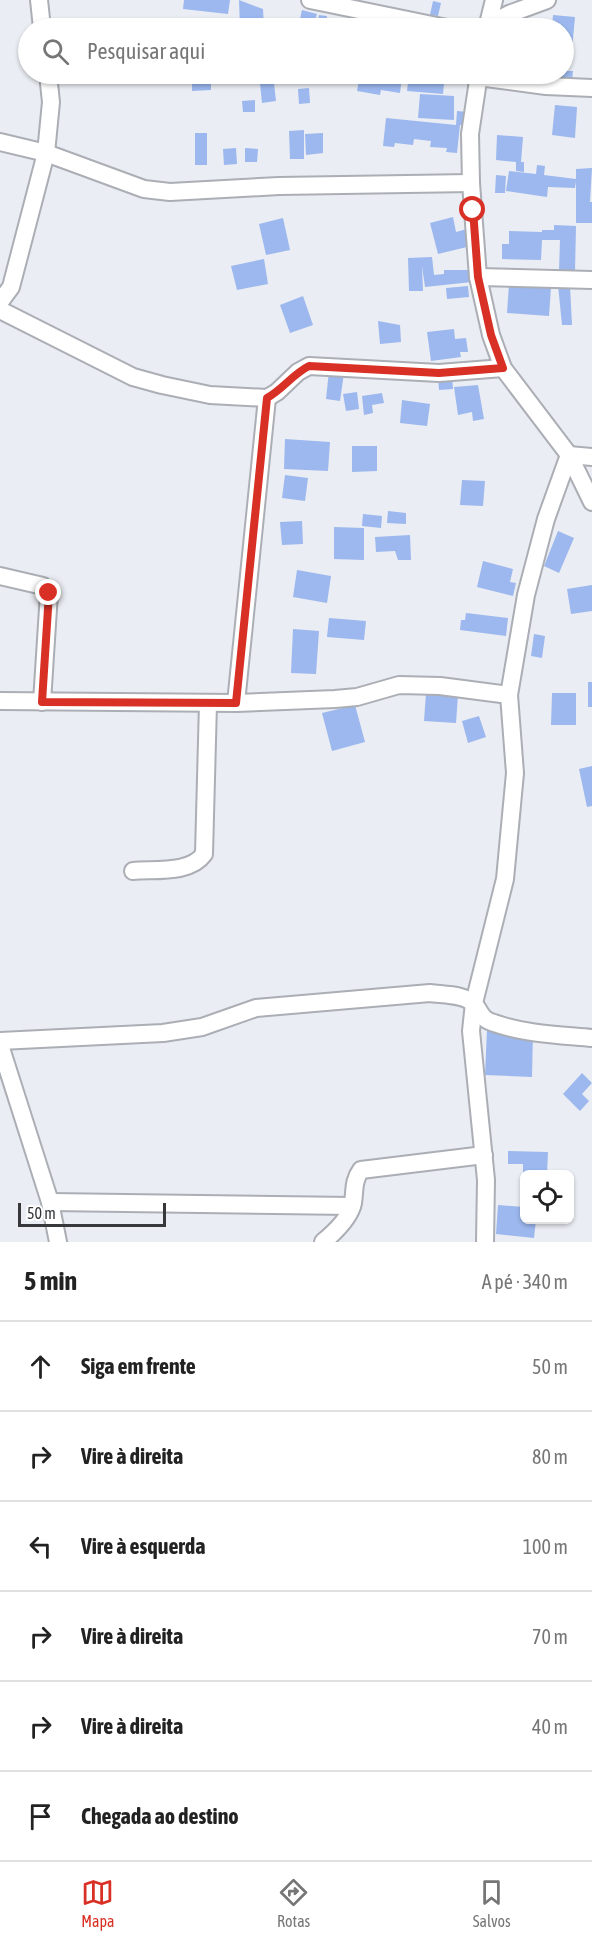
<!DOCTYPE html>
<html lang="pt">
<head>
<meta charset="utf-8">
<style>
	body { margin:0; font-family:"Asap Condensed",sans-serif; background:#f6f6f6; color:#222 }
	.controls { position:absolute; right:18px; bottom:18px; display:grid; overflow:hidden; border-radius:9px; box-shadow:0 2px 4px #0004 }
	.controls button { width:54px; height:54px; display:grid; place-items:center; padding:0; border:0; border-bottom:2px solid #e0e0e0; background:#fff; color:#222; font:30px sans-serif }
	.scale { position:absolute; left:18px; bottom:15px; width:148px; box-sizing:border-box; padding-left:6px; border:3px solid #36383a; border-top:0; font-size:16px; line-height:21px; white-space:nowrap; color:#36383a; -webkit-text-stroke:4px #fff; paint-order:stroke }
	.stop { position:absolute; width:18px; height:18px; margin:-14px; border:4px solid #d93025; border-radius:50%; background:#fff }
	.stop.end { background:#d93025; border-color:#fff; box-shadow:0 2px 6px #0008 }
	.list { margin:0; padding:0; list-style:none }
	h2 { display:flex; justify-content:space-between; align-items:center; height:78px; margin:0; padding:0 24px; font-size:26px }
	h2 small { font-size:20px; font-weight:400; color:#767676 }
	.list li { display:grid; grid-template-columns:39px 1fr auto; gap:18px; align-items:center; box-sizing:border-box; height:90px; padding:0 24px; border-top:2px solid #e0e0e0 }
	.list b { display:block; font-size:22px; white-space:nowrap }
	.list em { font-size:20px; font-style:normal; color:#767676 }
	.icon { flex:none; width:33px; height:33px; fill:none; stroke:currentColor; stroke-width:2; stroke-linecap:round; stroke-linejoin:round }
	.map { position:relative; flex:none; width:592px; height:1242px; overflow:hidden }
	.search { position:absolute; background:#fff; box-shadow:0 2px 4px #0004; left:18px; right:18px; top:18px; height:66px; display:flex; align-items:center; gap:15px; box-sizing:border-box; padding:0 21px; border-radius:33px; color:#767676; font-size:22px }
	.sheet { height:618px; background:#fff }
	nav { display:flex; justify-content:space-around; align-items:center; box-sizing:border-box; height:84px; border-top:2px solid #e0e0e0; background:#fff; font-size:16px; color:#767676 }
	nav a { display:grid; justify-items:center; gap:3px }
	nav .on { color:#d93025 }
	.map>svg:first-child { display:block }
	.building { fill:#9cb8ee }
	.lines { fill:none; stroke-linecap:round; stroke-linejoin:round }
	.street-casing { stroke:#abaeb4; stroke-width:20 }
	.street { stroke:#fff; stroke-width:16 }
	.route { stroke:#d93025; stroke-width:8 }
</style>
</head>
<body>
<div class="map">
<svg width="592" height="1242" viewBox="0 0 592 1242">
	<rect width="100%" height="100%" fill="#eaedf3"/>
	<!-- building -->
	<g class="building">
		<polygon points="184,0 230,0 228,14 183,9"/>
		<polygon points="239,0 263,9 264,27 240,28"/>
		<polygon points="433,1 441,3 438,16 430,15"/>
		<polygon points="302,10 317,14 313,28 298,28"/>
		<polygon points="319,15 327,16 325,28 316,28"/>
		<polygon points="553,15 575,17 571,60 564,59 564,28 552,28"/>
		<polygon points="564,71 573,71 572,82 551,81 551,74 564,74"/>
		<polygon points="259,74 273,74 276,101 262,103"/>
		<polygon points="360,74 402,78 400,93 381,90 380,95 357,91"/>
		<polygon points="409,74 445,74 443,94 407,91"/>
		<polygon points="192,79 211,79 211,90 192,91"/>
		<polygon points="309,88 310,103 299,104 298,89"/>
		<polygon points="420,94 454,96 454,120 418,118"/>
		<polygon points="255,100 255,112 243,112 242,101"/>
		<polygon points="555,105 577,107 575,138 552,135"/>
		<polygon points="457,111 467,112 466,126 460,125 457,153 446,152 447,148 430,147 431,141 414,139 413,145 395,143 394,147 383,146 386,118 456,125"/>
		<polygon points="304,130 304,159 290,159 289,131"/>
		<rect x="195" y="133" width="12" height="32"/>
		<polygon points="323,133 323,153 306,155 305,134"/>
		<polygon points="497,135 523,137 521,162 524,162 524,172 516,171 516,162 496,160"/>
		<polygon points="236,148 237,164 224,165 223,149"/>
		<polygon points="245,148 258,149 257,162 245,162"/>
		<polygon points="537,165 545,166 544,175 576,179 576,169 592,168 590,202 592,202 592,223 576,223 576,181 575,188 548,187 547,197 506,191 509,171 536,174"/>
		<polygon points="496,175 506,176 505,193 495,193"/>
		<polygon points="453,217 456,232 467,229 471,246 438,254 430,223"/>
		<polygon points="283,218 290,250 266,255 259,224"/>
		<polygon points="554,225 576,226 575,272 559,271 560,240 542,240 541,260 502,259 502,244 509,244 509,231 542,232 542,230 554,230"/>
		<polygon points="432,257 434,275 444,274 444,270 471,270 472,282 425,287 422,266 423,291 409,291 408,258"/>
		<polygon points="264,259 268,284 237,290 231,266"/>
		<polygon points="509,284 551,287 549,316 507,313"/>
		<polygon points="558,285 570,286 572,325 562,325"/>
		<polygon points="468,286 469,297 447,299 446,288"/>
		<polygon points="303,296 313,325 290,333 280,305"/>
		<polygon points="378,321 400,325 401,342 380,344"/>
		<polygon points="454,329 455,339 466,338 468,352 460,352 461,357 431,361 427,332"/>
		<polygon points="329,371 344,373 340,401 326,399"/>
		<polygon points="438,376 452,376 453,389 439,390"/>
		<polygon points="478,385 484,419 473,421 472,412 458,415 454,387"/>
		<polygon points="357,392 359,409 346,411 343,394"/>
		<polygon points="382,393 384,403 372,405 373,413 364,415 362,396"/>
		<polygon points="402,400 430,404 427,426 400,423"/>
		<polygon points="285,439 330,442 328,471 284,469"/>
		<polygon points="352,446 377,446 377,471 352,472"/>
		<polygon points="285,475 308,478 305,501 282,498"/>
		<polygon points="462,480 485,481 483,506 460,505"/>
		<polygon points="388,511 406,513 406,524 387,523"/>
		<polygon points="363,514 382,516 381,528 362,526"/>
		<polygon points="302,521 303,544 282,545 280,522"/>
		<polygon points="334,527 364,528 364,560 334,559"/>
		<polygon points="558,531 574,538 559,573 544,566"/>
		<polygon points="410,535 411,560 398,560 395,551 376,552 375,537"/>
		<polygon points="483,561 513,569 510,582 516,583 513,596 477,587"/>
		<polygon points="297,570 331,576 327,603 293,597"/>
		<polygon points="592,585 592,611 571,614 567,589"/>
		<polygon points="466,613 508,618 506,636 460,630 461,620 465,620"/>
		<polygon points="329,618 366,621 364,640 327,637"/>
		<polygon points="293,629 319,631 316,674 291,673"/>
		<polygon points="534,634 545,636 542,658 531,656"/>
		<rect x="588" y="682" width="4" height="25"/>
		<polygon points="426,693 458,695 456,723 424,721"/>
		<polygon points="552,693 576,693 576,725 551,725"/>
		<polygon points="355,705 365,742 332,751 322,713"/>
		<polygon points="479,716 486,737 468,743 462,721"/>
		<polygon points="592,766 592,806 587,807 579,769"/>
		<polygon points="487,1030 533,1032 532,1077 485,1075"/>
		<polygon points="582,1073 592,1083 582,1094 589,1101 580,1111 563,1094"/>
		<polygon points="508,1151 548,1152 547,1174 523,1174 523,1164 508,1164"/>
		<polygon points="498,1205 524,1207 524,1220 536,1220 534,1238 496,1234"/>
	</g>
	<g class="lines">
		<!-- street casing -->
		<g class="street-casing">
			<g id="street">
				<polyline points="39,0 42,28"/>
				<polyline points="310,0 447,28"/>
				<polyline points="482,28 509,14 547,0"/>
				<polyline points="487,28 494,0"/>
				<polyline points="479,74 470,134 471,183 478,277 491,335 503,368 569,455 592,502"/>
				<polyline points="478,77 546,86 592,88"/>
				<polyline points="0,142 46,153 144,189 170,192 279,186 471,183"/>
				<polyline points="478,277 592,280"/>
				<polyline points="0,302 11,287 46,153 51,102 48,74"/>
				<polyline points="0,310 133,377 162,385 210,395 267,398 277,392 298,372 309,366 439,373 503,368"/>
				<polyline points="0,576 43,586 49,593 42,702"/>
				<polyline points="0,701 236,703 335,699 357,697 399,685 440,686 509,695"/>
				<polyline points="236,703 267,398"/>
				<path d="M133,871C155,869 190,874 204,854L208,703"/>
				<path d="M0,1041L163,1033L202,1027L256,1008L430,993C443,995 466,994 475,1005C482,1014 481,1019 494,1023C525,1034 560,1035 592,1038"/>
				<polyline points="0,1045 50,1202 58,1242"/>
				<polyline points="50,1202 352,1206"/>
				<path d="M323,1242C335,1232 350,1218 353,1203C355,1190 353,1181 361,1170L484,1155"/>
				<polyline points="485,1242 486,1180 471,1031 474,1003 505,879 515,773 509,695 526,595 546,519 569,455 592,457"/>
			</g>
		</g>
		<!-- street -->
		<use href="#street" class="street"/>
	</g>
	<g class="lines">
		<!-- route -->
		<path class="route" d="M49,593L42,702L236,703L267,398C283,389 293,374 309,366L439,373L503,368L491,335L478,277L473,210"/>
	</g>
</svg>
<div class="controls">
<button><svg class="icon" aria-label="locate" viewBox="0 0 24 24"><circle cx="12" cy="12" r="6"/><path d="M12 2v4M12 18v4M2 12h4M18 12h4"/></svg></button>
</div>
<div class="scale">50 m</div>
<div class="stop" style="left:473px;top:210px"></div>
<div class="stop end" style="left:49px;top:593px"></div>
<div class="search"><svg class="icon" aria-label="search" viewBox="0 0 24 24"><circle cx="10" cy="10" r="6"/><path d="M15 15l6 6"/></svg>Pesquisar aqui</div>
</div>
<section class="sheet">
<h2>5 min<small>A pé · 340 m</small></h2>
<ul class="list">
<li><svg class="icon" aria-label="ahead" viewBox="0 0 24 24"><path d="M12 20V5M6 11l6-6 6 6"/></svg><div><b>Siga em frente</b></div><em>50 m</em></li>
<li><svg class="icon" aria-label="right" viewBox="0 0 24 24"><path d="M7 20v-9h11M14 6l5 5-5 5"/></svg><div><b>Vire à direita</b></div><em>80 m</em></li>
<li><svg class="icon" aria-label="left" viewBox="0 0 24 24"><path d="M17 20v-9H6M10 6l-5 5 5 5"/></svg><div><b>Vire à esquerda</b></div><em>100 m</em></li>
<li><svg class="icon" aria-label="right" viewBox="0 0 24 24"><path d="M7 20v-9h11M14 6l5 5-5 5"/></svg><div><b>Vire à direita</b></div><em>70 m</em></li>
<li><svg class="icon" aria-label="right" viewBox="0 0 24 24"><path d="M7 20v-9h11M14 6l5 5-5 5"/></svg><div><b>Vire à direita</b></div><em>40 m</em></li>
<li><svg class="icon" aria-label="arrive" viewBox="0 0 24 24"><path d="M6 21V4h12l-3 4 3 4H6"/></svg><div><b>Chegada ao destino</b></div></li>
</ul>
</section>
<nav>
<a class="on"><svg class="icon" aria-label="map" viewBox="0 0 24 24"><path d="M3 6l6-2 6 2 6-2v14l-6 2-6-2-6 2zM9 4v14M15 6v14"/></svg>Mapa</a>
<a><svg class="icon" aria-label="directions" viewBox="0 0 24 24"><path d="M12 3l9 9-9 9-9-9zM9 14v-3h6M13 9l2 2-2 2"/></svg>Rotas</a>
<a><svg class="icon" aria-label="saved" viewBox="0 0 24 24"><path d="M7 4h10v16l-5-4-5 4z"/></svg>Salvos</a>
</nav>
</body>
</html>
